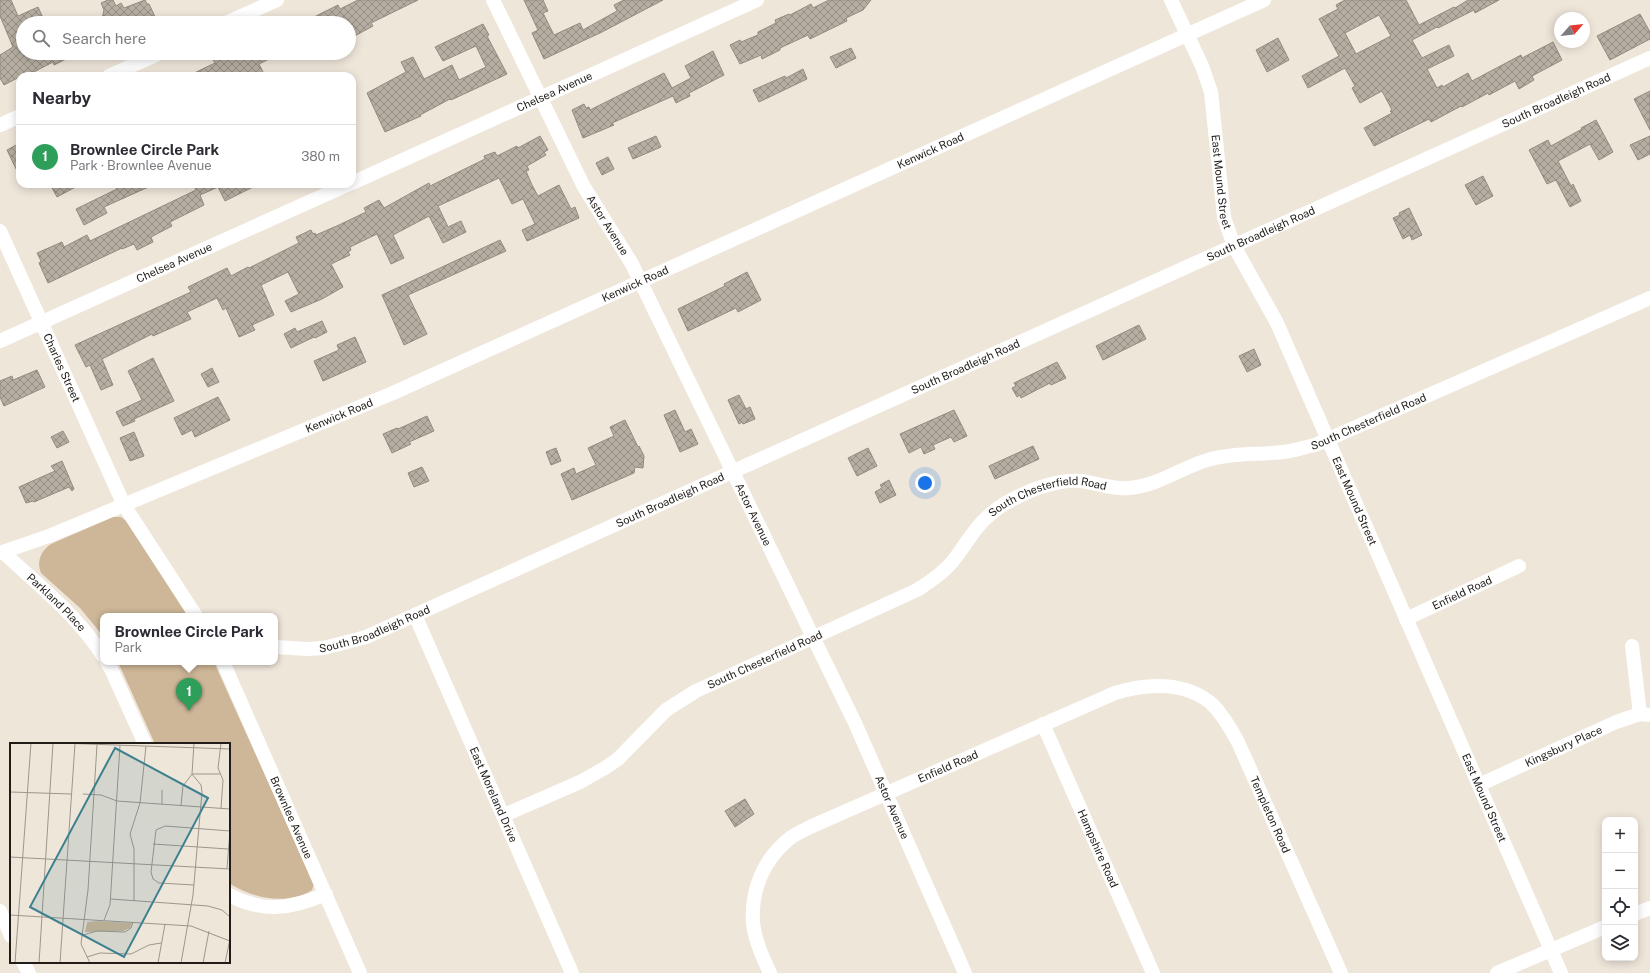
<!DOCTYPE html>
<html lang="en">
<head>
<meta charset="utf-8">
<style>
	body { margin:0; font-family:"Public Sans",sans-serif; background:#f2f2f3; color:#2b2b33 }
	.controls { position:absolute; right:12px; bottom:12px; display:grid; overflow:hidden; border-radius:8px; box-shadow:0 2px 10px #0003 }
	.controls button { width:36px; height:36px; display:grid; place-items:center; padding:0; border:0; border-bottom:1px solid #e1e1e2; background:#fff; color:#2b2b33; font:20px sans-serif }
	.compass { position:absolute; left:1554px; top:12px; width:36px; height:36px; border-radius:50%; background:#fff; box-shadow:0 2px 10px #0003; rotate:62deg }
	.you { position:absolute; left:925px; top:483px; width:14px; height:14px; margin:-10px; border:3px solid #fff; border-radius:50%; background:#1a73e8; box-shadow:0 0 0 6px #1a73e833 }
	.badge { display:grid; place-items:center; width:26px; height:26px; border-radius:50%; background:#3d8090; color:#fff; font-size:13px; font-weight:700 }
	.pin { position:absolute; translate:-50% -33px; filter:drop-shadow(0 1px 2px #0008) }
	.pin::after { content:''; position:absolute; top:21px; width:14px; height:12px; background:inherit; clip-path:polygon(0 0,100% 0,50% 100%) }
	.popup { position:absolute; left:100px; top:613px; width:178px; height:52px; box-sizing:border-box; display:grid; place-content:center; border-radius:8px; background:#fff; filter:drop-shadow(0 1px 3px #0005); font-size:13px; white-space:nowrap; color:#7c7c81 }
	.popup b { font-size:15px; color:#2b2b33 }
	.popup::after { content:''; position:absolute; left:50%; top:100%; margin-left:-8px; border:8px solid transparent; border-top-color:#fff }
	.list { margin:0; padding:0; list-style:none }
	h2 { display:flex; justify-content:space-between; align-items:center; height:52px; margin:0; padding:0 16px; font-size:17px }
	h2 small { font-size:13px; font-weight:400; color:#7c7c81 }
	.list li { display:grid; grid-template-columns:26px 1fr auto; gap:12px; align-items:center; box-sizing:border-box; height:64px; padding:0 16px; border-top:1px solid #e1e1e2 }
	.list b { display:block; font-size:15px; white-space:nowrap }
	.list p { margin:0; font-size:13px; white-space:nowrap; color:#7c7c81 }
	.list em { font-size:13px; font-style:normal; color:#7c7c81 }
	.icon { flex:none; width:22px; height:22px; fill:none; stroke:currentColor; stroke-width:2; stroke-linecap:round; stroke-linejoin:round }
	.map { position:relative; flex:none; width:1650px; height:973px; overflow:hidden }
	.search { position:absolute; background:#fff; box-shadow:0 2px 10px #0003; left:16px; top:16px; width:340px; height:44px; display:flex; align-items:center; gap:10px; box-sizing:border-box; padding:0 14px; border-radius:22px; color:#7c7c81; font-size:15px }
	.panel { position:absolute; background:#fff; box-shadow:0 2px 10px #0003; left:16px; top:72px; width:340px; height:116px; border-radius:12px }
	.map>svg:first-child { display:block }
	.green { fill:#ceb798 }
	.building { fill:url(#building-cross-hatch); stroke:#938b80; fill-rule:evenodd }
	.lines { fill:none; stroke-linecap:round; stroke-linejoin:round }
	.minor { stroke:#fff; stroke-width:14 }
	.labels { text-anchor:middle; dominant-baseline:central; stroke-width:4; stroke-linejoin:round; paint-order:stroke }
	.street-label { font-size:11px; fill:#201d19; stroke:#fff }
	.inset-road { fill:none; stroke:#9c968d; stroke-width:1 }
	.view { fill:#3d8090; fill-opacity:0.15; stroke:#3d8090; stroke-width:2 }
	.inset-edge { fill:none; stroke:#201d19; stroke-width:2 }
</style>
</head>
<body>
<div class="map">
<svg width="1650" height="973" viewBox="0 0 1650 973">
	<defs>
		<pattern id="building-cross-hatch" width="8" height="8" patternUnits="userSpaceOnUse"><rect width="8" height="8" fill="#b6aea2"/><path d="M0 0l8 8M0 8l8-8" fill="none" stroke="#948d83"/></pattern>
	</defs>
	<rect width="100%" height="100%" fill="#efe6da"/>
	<!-- green -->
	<g class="green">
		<path d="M113,517H121L126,521L189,616H103V636L80,608L41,573C36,561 41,551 51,544Z"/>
		<path d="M118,662H214L314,884L312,890C287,906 251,898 229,883V744H155Z"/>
	</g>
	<!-- building -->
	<g class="building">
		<polygon points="0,0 11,0 18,16 38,7 44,20 37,23 23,23 23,53 78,53 54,65 53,62 28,75 27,73 4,85 0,78 0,55 13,47 0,16"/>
		<polygon points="108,0 113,0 116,6 121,3 124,8 145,0 147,4 149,4 158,23 101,23 104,10 101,3"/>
		<polygon points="358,0 418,0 371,23 373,26 349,39 349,23 302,23 338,5 340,9"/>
		<polygon points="524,0 543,0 548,11 543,13 554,35 580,23 583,30 617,11 614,5 624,0 663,0 602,32 544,59 532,33 538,30"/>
		<polygon points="829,0 871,0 863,10 846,18 847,21 810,39 808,35 780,48 780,50 762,59 761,55 740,64 730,45 740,40 741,42 758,35 758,32 776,23 775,20 789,14 790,15 811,4 813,8"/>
		<path d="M1345,0H1406L1419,25L1454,7L1455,8L1468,0H1499L1475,13L1474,10L1438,28L1437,27L1412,40L1422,58L1449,45L1454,56L1427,69L1437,88L1442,85L1443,87L1468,73L1472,81L1521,55L1522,58L1553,42L1562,60L1532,76L1534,80L1519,89L1515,81L1489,95L1488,93L1462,107L1461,106L1431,122L1429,119L1374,146L1364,128L1392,113L1390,111L1392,110L1382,91L1360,103L1352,88L1355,86L1345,68L1308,88L1302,76L1339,56L1319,19L1338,9L1336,5ZM1379,15L1391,36L1356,54L1345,33Z"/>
		<polygon points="1640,14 1650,32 1650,39 1610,60 1597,36"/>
		<polygon points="483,24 489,35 487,36 507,74 451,100 450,99 420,115 421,116 385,132 367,93 406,72 401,62 413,57 424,79 452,65 459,80 486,67 476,46 443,61 435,47"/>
		<polygon points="1278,38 1289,60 1267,72 1256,50"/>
		<polygon points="851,48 856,58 836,68 830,57"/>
		<polygon points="713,51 724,75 689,93 690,96 676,103 673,96 612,123 614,125 583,138 572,110 584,104 586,108 589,107 590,110 664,73 672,88 691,78 685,66"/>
		<polygon points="218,53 281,53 259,64 265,76 188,76 215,63 211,56"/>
		<polygon points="803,69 807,79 759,102 753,90 785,76 786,78"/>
		<polygon points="1650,91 1650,130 1634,99"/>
		<polygon points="1596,120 1613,152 1599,160 1590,144 1558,161 1571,186 1573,184 1581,201 1570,207 1556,180 1547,184 1529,150 1548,140 1551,146 1582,129 1581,128"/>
		<polygon points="540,136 548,150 544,152 546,155 527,166 529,170 526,171 532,185 538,196 559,185 571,209 575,207 579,218 527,241 522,230 535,224 523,199 512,204 499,178 438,206 448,227 461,221 466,232 443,243 429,216 393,235 404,258 391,264 377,234 350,247 351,250 348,252 350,255 331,264 343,287 322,299 291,312 285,301 299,294 288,272 261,285 274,315 252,325 255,330 239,337 226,308 223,310 217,298 187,312 191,319 153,336 152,334 102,359 113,385 101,390 90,365 86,367 75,345 191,292 188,287 227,268 231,276 248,267 249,268 299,243 296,237 311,230 313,234 315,233 316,235 339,225 366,212 364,208 379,200 384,208 429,183 430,186 485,159 484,156 495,152 497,156 517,146 518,148"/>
		<polygon points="656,136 661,147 633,159 628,148"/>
		<polygon points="1650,136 1650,154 1638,160 1630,145"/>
		<polygon points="20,143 20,177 7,150"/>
		<polygon points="608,157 614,169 602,175 596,163"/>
		<polygon points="1483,176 1493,196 1476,205 1465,185"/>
		<polygon points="50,184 81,184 57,197"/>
		<polygon points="114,184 155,184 104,207 107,213 84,225 76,209 117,189"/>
		<polygon points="193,184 259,184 225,201 218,187 200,195 204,205 170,222 172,226 151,237 153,242 137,250 134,244 122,249 122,248 48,283 39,263 41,261 37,253 62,242 64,247 87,235 90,241 196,190"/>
		<polygon points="1409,208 1422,235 1412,240 1410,235 1403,239 1393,218 1400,215 1399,213"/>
		<polygon points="500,240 506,251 408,295 427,334 404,345 382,295"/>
		<polygon points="747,272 761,300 738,312 736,308 688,331 678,309 725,286 724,284"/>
		<polygon points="322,321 327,332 315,338 314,337 291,348 284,334 295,328 297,332"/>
		<polygon points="1139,325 1146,339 1103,360 1096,346"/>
		<polygon points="355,337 366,362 323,381 314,361 339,350 337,345"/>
		<polygon points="1254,349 1261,365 1247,372 1239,356"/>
		<polygon points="153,358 174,401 134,419 135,421 123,426 116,412 142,400 128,371"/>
		<polygon points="1057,362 1066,378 1051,385 1050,383 1021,398 1020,395 1017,397 1012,388 1016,386 1014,383"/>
		<polygon points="212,368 219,382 208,387 201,374"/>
		<polygon points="37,370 45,387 4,406 0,397 0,381 12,376 13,380"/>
		<polygon points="739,395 746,409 750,407 755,419 743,424 742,422 739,424 728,400"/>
		<polygon points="218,397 230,420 195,437 192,430 182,435 174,418"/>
		<polygon points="675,410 685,432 691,429 698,444 680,452 664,415"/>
		<polygon points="954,410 967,436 954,442 951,437 933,445 935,449 924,454 921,447 909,453 900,434"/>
		<polygon points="427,416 434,431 409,442 411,444 392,453 383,434 397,428 398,429"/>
		<polygon points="625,420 638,447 639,446 644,456 643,468 635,467 634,473 572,500 561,474 574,468 576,474 596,465 588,448 614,436 610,427"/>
		<polygon points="63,431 69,442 57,448 51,437"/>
		<polygon points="134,432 144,456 130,461 120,438"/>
		<polygon points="1033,446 1039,459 995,479 989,466"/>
		<polygon points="556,448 561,461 551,465 546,452"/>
		<polygon points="868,448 877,466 857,476 848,458"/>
		<polygon points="62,461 74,489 72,491 69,487 34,502 33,501 26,503 19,487 55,471 51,466"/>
		<polygon points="422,467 429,481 414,487 408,473"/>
		<polygon points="889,480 896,495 880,503 875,492 882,488 880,485"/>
		<polygon points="745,799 754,814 735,827 725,811"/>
	</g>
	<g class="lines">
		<!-- minor -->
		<g class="minor">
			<path id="s1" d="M493,0L584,187L632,264L813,637L855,723L965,973"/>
			<path id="s2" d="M1171,0L1202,66L1211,92L1224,217L1234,246L1277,323L1561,973"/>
			<polyline points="226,23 277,0"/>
			<polyline points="109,76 160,53"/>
			<polyline points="0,125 20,116"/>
			<path id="s3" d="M352,183L757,0"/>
			<path id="s4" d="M0,231L124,505L196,616"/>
			<path id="s5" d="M0,341L349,184"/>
			<path id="s6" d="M0,553L49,536L393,393L1264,0"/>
			<path id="s7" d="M4,553C39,586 77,615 103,656"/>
			<path id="s8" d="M415,615L572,973"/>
			<path id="s9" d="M1406,619L1519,566"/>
			<polyline points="1632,646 1640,714"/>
			<path id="s10" d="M275,647L307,649L324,648L366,637L1650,58"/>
			<polyline points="107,662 112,671 145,744"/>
			<path id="s11" d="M223,662L360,973"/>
			<path id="s12" d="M1043,724L1153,973"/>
			<path id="s13" d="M1479,785L1616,722L1640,714L1650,715"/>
			<path id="s14" d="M504,815L580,782L605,768L618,759L666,710L696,691L917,590C931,581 946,571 956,557C973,534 979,520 1004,504C1027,491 1054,479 1081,481C1097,483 1113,490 1129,488C1159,486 1183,466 1211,459C1235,452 1259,455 1283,452C1294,451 1305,447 1315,445L1650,298"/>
			<path d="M229,895C263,913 291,909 326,894"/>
			<polyline points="0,911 11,936"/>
			<polyline points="1635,914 1650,908"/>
			<polyline points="23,962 29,973"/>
			<path id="s15" d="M770,973C763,958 755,941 753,923C751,890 763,860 789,839C795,834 803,831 810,827L1115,693C1147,683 1185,681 1212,704C1223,715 1231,729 1238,742L1341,973"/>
			<polyline points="1497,973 1605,927"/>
		</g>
	</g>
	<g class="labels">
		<!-- street labels -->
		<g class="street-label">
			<text stroke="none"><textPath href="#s3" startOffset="222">Chelsea Avenue</textPath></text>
			<text stroke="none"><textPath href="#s10" startOffset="1398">South Broadleigh Road</textPath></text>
			<text stroke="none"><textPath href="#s6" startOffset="1014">Kenwick Road</textPath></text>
			<text stroke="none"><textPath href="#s2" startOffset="191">East Mound Street</textPath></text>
			<text stroke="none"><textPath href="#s1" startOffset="253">Astor Avenue</textPath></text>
			<text stroke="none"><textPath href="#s10" startOffset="1074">South Broadleigh Road</textPath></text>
			<text stroke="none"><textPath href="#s5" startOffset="191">Chelsea Avenue</textPath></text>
			<text stroke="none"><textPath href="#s6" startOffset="690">Kenwick Road</textPath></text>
			<text stroke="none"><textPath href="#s10" startOffset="750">South Broadleigh Road</textPath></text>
			<text stroke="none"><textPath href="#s4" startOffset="150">Charles Street</textPath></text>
			<text stroke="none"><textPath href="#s6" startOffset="366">Kenwick Road</textPath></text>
			<text stroke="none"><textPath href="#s14" startOffset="979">South Chesterfield Road</textPath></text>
			<text stroke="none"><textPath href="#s10" startOffset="426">South Broadleigh Road</textPath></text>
			<text stroke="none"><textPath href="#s2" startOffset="539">East Mound Street</textPath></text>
			<text stroke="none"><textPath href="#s14" startOffset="643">South Chesterfield Road</textPath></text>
			<text stroke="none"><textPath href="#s1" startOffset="577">Astor Avenue</textPath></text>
			<text stroke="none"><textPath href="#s9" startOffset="62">Enfield Road</textPath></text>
			<text stroke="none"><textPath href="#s7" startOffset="72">Parkland Place</textPath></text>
			<text stroke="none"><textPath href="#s10" startOffset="103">South Broadleigh Road</textPath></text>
			<text stroke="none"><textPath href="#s14" startOffset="307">South Chesterfield Road</textPath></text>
			<text stroke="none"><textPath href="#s13" startOffset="93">Kingsbury Place</textPath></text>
			<text stroke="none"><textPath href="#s15" startOffset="323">Enfield Road</textPath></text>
			<text stroke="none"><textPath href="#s8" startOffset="196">East Moreland Drive</textPath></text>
			<text stroke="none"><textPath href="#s2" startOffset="863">East Mound Street</textPath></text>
			<text stroke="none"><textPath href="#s1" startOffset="901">Astor Avenue</textPath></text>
			<text stroke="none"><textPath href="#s15" startOffset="733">Templeton Road</textPath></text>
			<text stroke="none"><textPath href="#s11" startOffset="170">Brownlee Avenue</textPath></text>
			<text stroke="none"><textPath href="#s12" startOffset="136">Hampshire Road</textPath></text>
		</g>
	</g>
	<!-- overview -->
	<g transform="translate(10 743)">
		<rect width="220" height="220" fill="#efe6da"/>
		<path d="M86,178L122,180L120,185L113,188L75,189L77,179Z" fill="#ceb798"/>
		<path class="inset-road" d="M49,0L220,6M211,0L208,25L213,37L211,65M0,49L61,51M73,51L91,52L107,58L220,66M152,61V47M171,62L173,43L182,31H210M143,101L218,106M0,114L220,126M217,125L220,88M184,142L149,140L143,136L141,129L146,87L155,83L220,88M101,156L198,163L212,167L220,174M124,158V106L120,91L130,60L136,3M0,172L181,183L220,198M94,177L100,162L110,2M73,192L87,188L115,189L121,185L123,179M77,214L90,210L121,211L139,202L151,200M5,220L21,0M29,220L43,0M50,220L65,1M80,220L71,201L78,147L87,2M148,220L155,181M171,220L183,152L192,49L191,42L182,31L184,0M193,220L199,188M215,220L220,196"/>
		<path class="view" d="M105,5L198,55L114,214L20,164Z"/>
		<rect width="220" height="220" class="inset-edge"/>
	</g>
</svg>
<div class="controls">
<button>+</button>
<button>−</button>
<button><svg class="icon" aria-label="locate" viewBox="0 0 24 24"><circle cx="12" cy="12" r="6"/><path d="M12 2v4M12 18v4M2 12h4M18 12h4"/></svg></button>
<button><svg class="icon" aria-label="layers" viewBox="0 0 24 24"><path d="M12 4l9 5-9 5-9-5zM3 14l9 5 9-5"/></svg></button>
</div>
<svg class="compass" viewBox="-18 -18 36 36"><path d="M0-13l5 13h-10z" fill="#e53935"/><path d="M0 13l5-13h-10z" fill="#7c7c81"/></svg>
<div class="you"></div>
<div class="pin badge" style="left:189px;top:711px;background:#2e9e5b">1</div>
<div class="popup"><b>Brownlee Circle Park</b>Park</div>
<div class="search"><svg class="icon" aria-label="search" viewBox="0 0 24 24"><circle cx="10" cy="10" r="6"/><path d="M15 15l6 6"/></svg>Search here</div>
<section class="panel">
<h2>Nearby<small></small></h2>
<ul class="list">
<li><span class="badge" style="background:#2e9e5b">1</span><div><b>Brownlee Circle Park</b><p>Park · Brownlee Avenue</p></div><em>380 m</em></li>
</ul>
</section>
</div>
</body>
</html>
